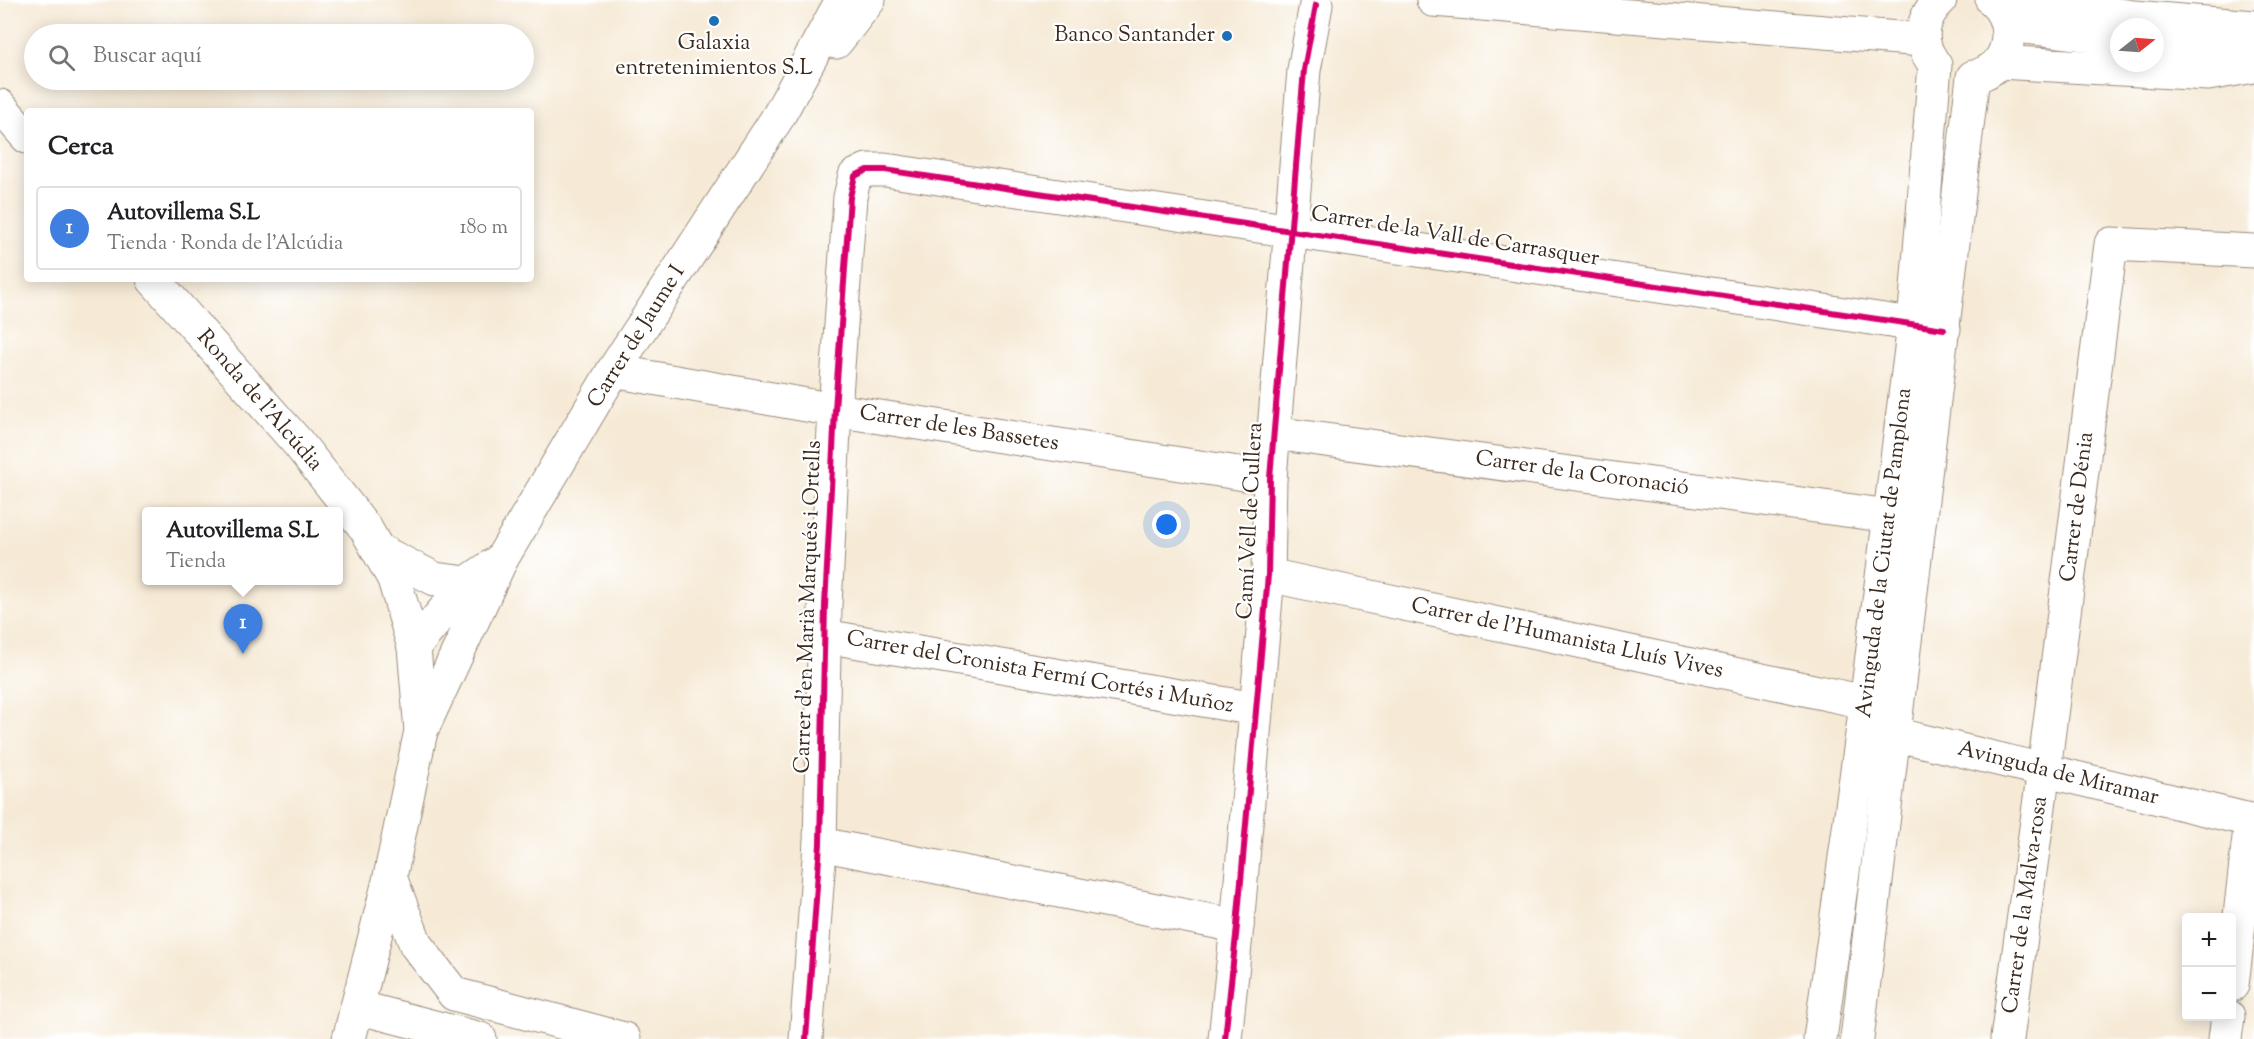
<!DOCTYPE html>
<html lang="es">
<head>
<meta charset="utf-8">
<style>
	body { margin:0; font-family:"Sorts Mill Goudy",serif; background:#f2f2f2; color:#202124 }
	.controls { position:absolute; right:18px; bottom:18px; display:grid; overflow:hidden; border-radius:6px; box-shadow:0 3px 15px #0003 }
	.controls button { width:54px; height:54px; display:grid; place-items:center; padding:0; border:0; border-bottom:2px solid #e0e0e0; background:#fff; color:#202124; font:30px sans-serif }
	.compass { position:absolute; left:2110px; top:18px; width:54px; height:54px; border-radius:50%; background:#fff; box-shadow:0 3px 15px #0003; rotate:73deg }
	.you { position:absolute; left:1167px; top:525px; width:21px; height:21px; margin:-15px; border:4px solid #fff; border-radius:50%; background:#1a73e8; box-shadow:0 0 0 9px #1a73e833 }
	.badge { display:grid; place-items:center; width:39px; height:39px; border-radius:50%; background:#1f6fb2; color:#fff; font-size:20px; font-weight:700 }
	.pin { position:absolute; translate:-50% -50px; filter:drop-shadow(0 2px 3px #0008) }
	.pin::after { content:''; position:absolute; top:32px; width:21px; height:18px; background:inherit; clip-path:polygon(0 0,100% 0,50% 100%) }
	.popup { position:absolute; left:142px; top:507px; width:201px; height:78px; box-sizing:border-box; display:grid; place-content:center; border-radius:6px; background:#fff; filter:drop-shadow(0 2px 4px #0005); font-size:20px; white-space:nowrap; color:#757577 }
	.popup b { font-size:22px; color:#202124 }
	.popup::after { content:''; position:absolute; left:50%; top:100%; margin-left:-12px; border:12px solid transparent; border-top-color:#fff }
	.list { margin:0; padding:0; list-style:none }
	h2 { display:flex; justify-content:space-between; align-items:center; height:78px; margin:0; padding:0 24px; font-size:26px }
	h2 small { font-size:20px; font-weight:400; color:#757577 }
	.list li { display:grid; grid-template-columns:39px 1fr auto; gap:18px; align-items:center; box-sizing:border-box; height:84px; margin:0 12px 12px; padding:0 12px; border:2px solid #e0e0e0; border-radius:6px }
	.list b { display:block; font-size:22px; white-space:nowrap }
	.list p { margin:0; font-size:20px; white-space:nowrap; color:#757577 }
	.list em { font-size:20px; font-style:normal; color:#757577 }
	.icon { flex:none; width:33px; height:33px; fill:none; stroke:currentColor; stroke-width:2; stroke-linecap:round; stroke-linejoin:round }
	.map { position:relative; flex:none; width:2254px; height:1039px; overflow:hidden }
	.search { position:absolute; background:#fff; box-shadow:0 3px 15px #0003; left:24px; top:24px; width:510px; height:66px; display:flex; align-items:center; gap:15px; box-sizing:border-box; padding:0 21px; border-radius:33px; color:#757577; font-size:22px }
	.panel { position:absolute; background:#fff; box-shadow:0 3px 15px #0003; left:24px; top:108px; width:510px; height:174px; border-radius:6px }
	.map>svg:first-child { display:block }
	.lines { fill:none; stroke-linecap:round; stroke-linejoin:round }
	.minor-casing { stroke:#988a7a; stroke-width:35 }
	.highway-casing { stroke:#988a7a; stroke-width:35 }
	.minor { stroke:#fff; stroke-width:33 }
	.highway { stroke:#fff; stroke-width:33 }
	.cycleway-casing { stroke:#fff; stroke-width:10 }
	.cycleway { stroke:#d6006c; stroke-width:6 }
	.poi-dot { fill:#1f6fb2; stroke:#fff; stroke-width:2 }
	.labels { text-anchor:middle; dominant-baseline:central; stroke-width:4.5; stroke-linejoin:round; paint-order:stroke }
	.poi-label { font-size:22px; fill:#3b2a1e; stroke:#fff; text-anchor:end }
	.street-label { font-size:22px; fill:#3b2a1e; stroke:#fff }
</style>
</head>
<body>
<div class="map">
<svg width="2254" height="1039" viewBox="0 0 2254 1039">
	<rect width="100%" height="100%" fill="#fff"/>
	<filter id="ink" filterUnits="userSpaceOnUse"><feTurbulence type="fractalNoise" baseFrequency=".0167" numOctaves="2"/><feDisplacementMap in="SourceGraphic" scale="12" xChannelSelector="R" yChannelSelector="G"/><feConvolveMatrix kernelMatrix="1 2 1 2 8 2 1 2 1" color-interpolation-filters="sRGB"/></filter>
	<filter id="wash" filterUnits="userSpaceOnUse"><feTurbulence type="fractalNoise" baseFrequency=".008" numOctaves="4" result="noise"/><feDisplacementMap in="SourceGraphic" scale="24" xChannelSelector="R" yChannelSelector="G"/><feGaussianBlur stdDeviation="1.35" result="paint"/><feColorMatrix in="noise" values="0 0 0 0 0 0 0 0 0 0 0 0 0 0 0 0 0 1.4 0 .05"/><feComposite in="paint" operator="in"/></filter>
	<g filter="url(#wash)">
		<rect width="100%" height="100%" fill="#f6ead6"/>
	</g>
	<g filter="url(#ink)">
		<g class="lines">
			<!-- minor casing -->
			<g class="minor-casing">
				<g id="minor">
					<polyline points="1433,0 1923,40"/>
					<polyline points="1995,3 2069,8 2134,17 2254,27"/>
					<polyline points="2008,25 2119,38"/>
					<polyline points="836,42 869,0"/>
					<polyline points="2155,42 2254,57"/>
					<path d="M1931,59C1917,39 1923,16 1940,0"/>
					<polyline points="1999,62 2208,74 2254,66"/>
					<path d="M1982,74C2013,62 2016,20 1992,0"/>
					<polyline points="613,371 835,410 1270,478"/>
					<polyline points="1273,433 1890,516"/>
					<polyline points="378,550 435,579 467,583 501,560"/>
					<polyline points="1268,575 1865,702"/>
					<polyline points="824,636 1256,709"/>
					<polyline points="414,647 467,583"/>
					<polyline points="1873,729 2254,821"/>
					<polyline points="421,731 501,560 613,371 778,117 842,0"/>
					<polyline points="820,844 1237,926"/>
					<polyline points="390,877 416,945 454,994 624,1039"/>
					<polyline points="2232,985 2251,820"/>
					<polyline points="357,1007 480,1039"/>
					<polyline points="806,1039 820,844 825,606 835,410 850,197 855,176 867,170 885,170 1944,329"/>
					<polyline points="1225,1039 1237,926 1268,575 1270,478 1304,70 1316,5"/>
					<polyline points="1820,1039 1863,727 1914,325 1935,65"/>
					<polyline points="1857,1039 1973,77"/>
					<polyline points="2007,1039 2044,770 2111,244 2254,251"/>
					<polyline points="2225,1039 2228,1016"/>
				</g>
			</g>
			<!-- highway casing -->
			<g class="highway-casing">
				<g id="highway">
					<polyline points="0,106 27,137"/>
					<polyline points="153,279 298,443 366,529 394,579 414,647 421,731 390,877 349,1039"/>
				</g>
			</g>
			<!-- minor -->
			<use href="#minor" class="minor"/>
			<!-- highway -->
			<use href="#highway" class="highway"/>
			<!-- cycleway casing -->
			<g class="cycleway-casing">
				<g id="cycleway">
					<polyline points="806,1039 820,844 825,606 835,410 850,197 855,176 867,170 885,170 1944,329"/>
					<polyline points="1225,1039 1237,926 1268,575 1270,478 1304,70 1316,5"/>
				</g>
			</g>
			<!-- cycleway -->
			<use href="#cycleway" class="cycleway"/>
		</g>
	</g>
	<!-- markers -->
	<g class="poi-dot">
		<circle cx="714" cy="21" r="6"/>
		<circle cx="1227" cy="36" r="6"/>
	</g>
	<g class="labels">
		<!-- poi labels -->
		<g class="poi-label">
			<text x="1215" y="36">Banco Santander</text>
			<text x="714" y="44" text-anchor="middle">Galaxia<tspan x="714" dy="25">entretenimientos S.L</tspan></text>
		</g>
		<!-- street labels -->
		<g class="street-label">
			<text transform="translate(1455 237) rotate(9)">Carrer de la Vall de Carrasquer</text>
			<text transform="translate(637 337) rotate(-58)">Carrer de Jaume I</text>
			<text transform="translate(259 401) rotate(49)">Ronda de l'Alcúdia</text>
			<text transform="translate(959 429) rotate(9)">Carrer de les Bassetes</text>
			<text transform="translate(1582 474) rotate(8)">Carrer de la Coronació</text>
			<text transform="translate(2078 507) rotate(-83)">Carrer de Dénia</text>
			<text transform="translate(1251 521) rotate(-87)">Camí Vell de Cullera</text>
			<text transform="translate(1885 553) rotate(-83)">Avinguda de la Ciutat de Pamplona</text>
			<text transform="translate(809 607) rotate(-88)">Carrer d'en Marià Marqués i Ortells</text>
			<text transform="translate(1567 639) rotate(12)">Carrer de l'Humanista Lluís Vives</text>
			<text transform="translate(1040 673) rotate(10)">Carrer del Cronista Fermí Cortés i Muñoz</text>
			<text transform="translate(2058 774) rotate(14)">Avinguda de Miramar</text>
			<text transform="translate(2026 905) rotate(-82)">Carrer de la Malva-rosa</text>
		</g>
	</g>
</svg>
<div class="controls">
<button>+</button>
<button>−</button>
</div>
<svg class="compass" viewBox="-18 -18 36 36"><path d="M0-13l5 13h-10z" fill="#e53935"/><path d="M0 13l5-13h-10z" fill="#757577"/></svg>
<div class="you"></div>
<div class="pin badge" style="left:243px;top:654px;background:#3f7fe0">1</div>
<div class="popup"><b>Autovillema S.L</b>Tienda</div>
<div class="search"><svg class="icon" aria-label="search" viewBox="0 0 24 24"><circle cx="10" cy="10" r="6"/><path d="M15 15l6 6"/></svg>Buscar aquí</div>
<section class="panel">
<h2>Cerca<small></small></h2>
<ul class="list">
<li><span class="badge" style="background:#3f7fe0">1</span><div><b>Autovillema S.L</b><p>Tienda · Ronda de l'Alcúdia</p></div><em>180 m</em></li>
</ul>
</section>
</div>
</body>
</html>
